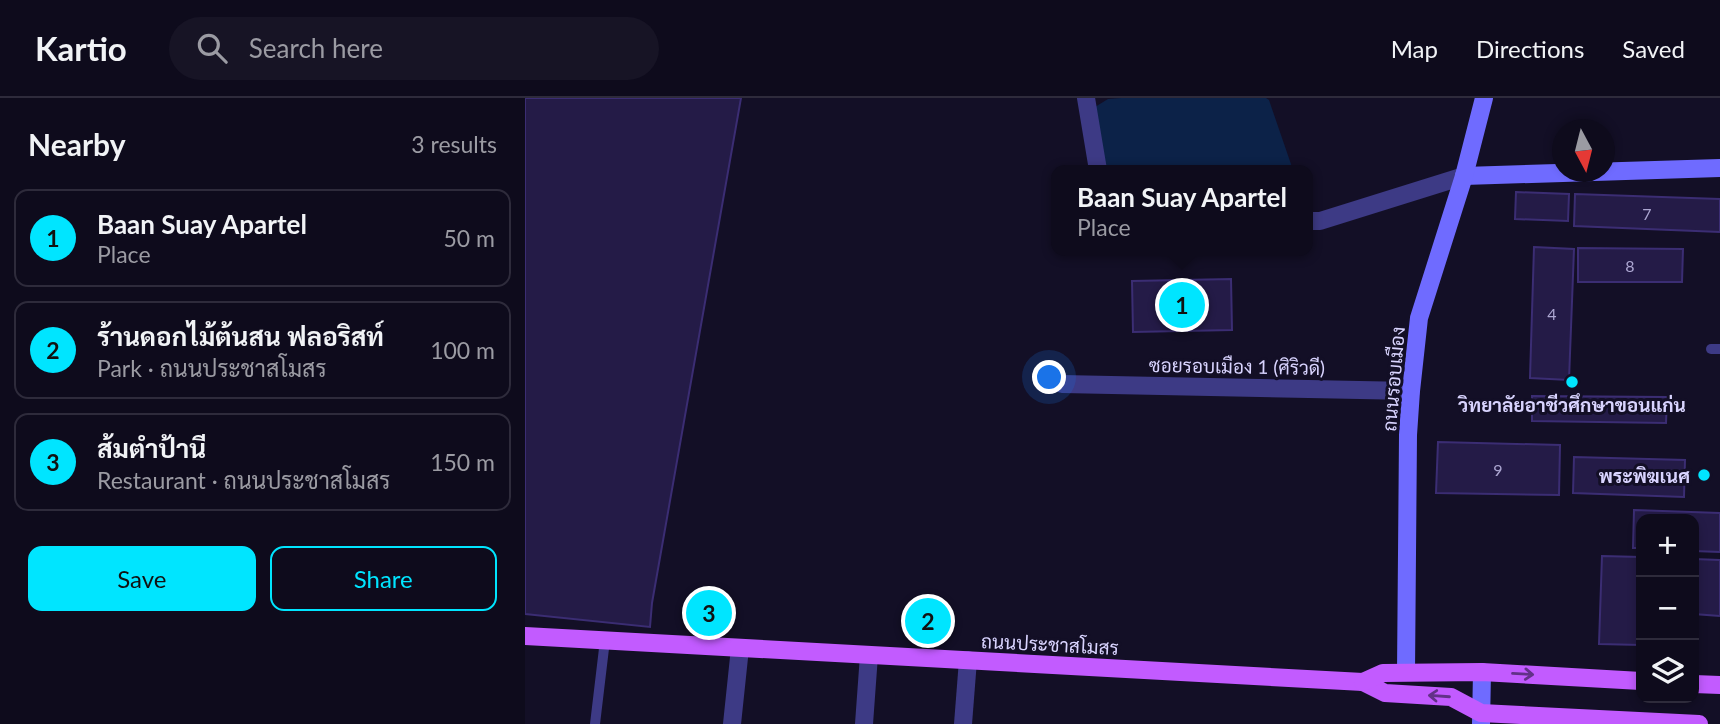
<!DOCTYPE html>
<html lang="en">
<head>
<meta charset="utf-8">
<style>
	body { margin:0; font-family:Lato,Sarabun,sans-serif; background:#171425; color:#f1f3f6 }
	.controls { position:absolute; right:21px; bottom:21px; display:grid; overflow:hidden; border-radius:14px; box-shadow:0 4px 10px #0003 }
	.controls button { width:63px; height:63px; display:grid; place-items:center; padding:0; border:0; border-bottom:2px solid #2e2b3b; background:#0e0b1c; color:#f1f3f6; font:35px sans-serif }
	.compass { position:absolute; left:1027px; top:21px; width:63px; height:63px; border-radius:50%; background:#0e0b1c; box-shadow:0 4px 10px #0003; rotate:173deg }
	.you { position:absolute; left:525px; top:280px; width:24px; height:24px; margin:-18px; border:5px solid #fff; border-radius:50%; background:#1a73e8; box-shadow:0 0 0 10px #1a73e833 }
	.badge { display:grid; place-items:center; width:46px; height:46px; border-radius:50%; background:#00e5ff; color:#111; font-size:23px; font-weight:700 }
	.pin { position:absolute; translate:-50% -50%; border:4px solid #fff; box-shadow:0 2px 7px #0006 }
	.popup { position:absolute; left:526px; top:67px; width:262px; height:91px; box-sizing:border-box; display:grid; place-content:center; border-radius:14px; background:#0e0b1c; filter:drop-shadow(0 2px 5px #0005); font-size:23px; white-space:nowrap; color:#9b9ba3 }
	.popup b { font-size:26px; color:#f1f3f6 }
	.popup::after { content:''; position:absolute; left:50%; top:100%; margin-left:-14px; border:14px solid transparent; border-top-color:#0e0b1c }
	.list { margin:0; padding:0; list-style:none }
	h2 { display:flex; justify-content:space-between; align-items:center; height:91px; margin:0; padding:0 28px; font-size:30px }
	h2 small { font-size:23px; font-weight:400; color:#9b9ba3 }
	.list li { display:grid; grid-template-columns:46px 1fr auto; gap:21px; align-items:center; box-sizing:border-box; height:98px; margin:0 14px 14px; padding:0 14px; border:2px solid #2e2b3b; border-radius:14px }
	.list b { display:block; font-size:26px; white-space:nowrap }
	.list p { margin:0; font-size:23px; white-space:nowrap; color:#9b9ba3 }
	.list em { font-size:23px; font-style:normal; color:#9b9ba3 }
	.actions { display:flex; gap:14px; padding:21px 28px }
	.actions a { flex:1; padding:16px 0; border:2px solid #00e5ff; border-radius:14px; text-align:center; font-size:24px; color:#00e5ff }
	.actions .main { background:#00e5ff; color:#111 }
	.icon { flex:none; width:38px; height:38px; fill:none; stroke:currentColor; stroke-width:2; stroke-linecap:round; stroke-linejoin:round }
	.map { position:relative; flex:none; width:1195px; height:626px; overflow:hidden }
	header { display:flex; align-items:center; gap:42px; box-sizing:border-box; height:98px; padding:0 35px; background:#0e0b1c; border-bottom:2px solid #2e2b3b }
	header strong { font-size:33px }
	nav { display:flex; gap:38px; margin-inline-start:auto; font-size:24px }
	.search { width:490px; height:63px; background:#171425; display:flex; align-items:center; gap:18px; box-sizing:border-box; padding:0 24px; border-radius:38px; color:#9b9ba3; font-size:26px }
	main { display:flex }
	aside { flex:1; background:#0e0b1c }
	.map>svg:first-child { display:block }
	.water { fill:#0c2248 }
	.building { fill:#241b47; stroke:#3b2d73; stroke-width:2 }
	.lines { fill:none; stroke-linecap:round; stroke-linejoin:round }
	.lane { stroke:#3d3a85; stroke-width:10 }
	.street { stroke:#3d3a85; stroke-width:18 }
	.secondary { stroke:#6f6bff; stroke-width:18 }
	.primary { stroke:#c25bff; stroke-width:18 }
	.oneway { stroke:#623188 }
	.poi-dot { fill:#00e5ff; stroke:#130f26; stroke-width:2.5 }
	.labels { text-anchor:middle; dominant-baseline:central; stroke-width:6; stroke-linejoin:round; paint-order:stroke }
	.number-label { font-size:16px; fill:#aca6d1 }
	.street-label { font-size:19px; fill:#d9d4ff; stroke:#130f26 }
	.poi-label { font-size:19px; font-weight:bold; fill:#d9d4ff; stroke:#130f26 }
</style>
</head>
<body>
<header>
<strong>Kartio</strong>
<div class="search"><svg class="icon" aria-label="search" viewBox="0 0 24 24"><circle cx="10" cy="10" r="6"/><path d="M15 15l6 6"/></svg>Search here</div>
<nav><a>Map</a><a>Directions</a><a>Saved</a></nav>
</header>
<main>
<aside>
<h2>Nearby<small>3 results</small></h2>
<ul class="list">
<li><span class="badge">1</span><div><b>Baan Suay Apartel</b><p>Place</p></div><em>50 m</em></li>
<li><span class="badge">2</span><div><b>ร้านดอกไม้ต้นสน ฟลอริสท์</b><p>Park · ถนนประชาสโมสร</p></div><em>100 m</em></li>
<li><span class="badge">3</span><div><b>ส้มตำป้านี</b><p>Restaurant · ถนนประชาสโมสร</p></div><em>150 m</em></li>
</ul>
<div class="actions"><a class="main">Save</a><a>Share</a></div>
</aside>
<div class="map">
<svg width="1195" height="626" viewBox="0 0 1195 626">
	<rect width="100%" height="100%" fill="#130f26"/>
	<!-- water -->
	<polygon class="water" points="596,0 741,0 744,2 768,72 580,72 570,9 583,1"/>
	<!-- building -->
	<g class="building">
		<polygon points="0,0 216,0 127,505 125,529 0,516"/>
		<polygon points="991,94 1044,96 1043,123 990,121"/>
		<polygon points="1050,96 1195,101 1195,134 1049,128"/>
		<polygon points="1009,149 1049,151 1044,282 1005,280"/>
		<polygon points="1053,150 1158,151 1157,184 1053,184"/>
		<polygon points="706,181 707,232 608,234 607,183"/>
		<polygon points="1007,298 1142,299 1141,325 1007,323"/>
		<polygon points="913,344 1035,347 1034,397 911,395"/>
		<polygon points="1049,359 1160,362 1159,399 1048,395"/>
		<polygon points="1109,412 1195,415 1195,454 1169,453 1169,421 1116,421 1116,450 1108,450"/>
		<polygon points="1077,458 1116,459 1116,547 1074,546"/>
		<polygon points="1169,461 1195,462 1195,518 1169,516"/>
	</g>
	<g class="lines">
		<!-- lane -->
		<g class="lane">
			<polyline points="1186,251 1195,251"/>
			<polyline points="70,626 80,542"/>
		</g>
		<!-- street -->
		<g class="street">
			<polyline points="561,0 573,72"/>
			<polyline points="783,123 795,123 939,78"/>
			<polyline points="537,286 886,293"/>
			<polyline points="207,626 215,550"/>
			<polyline points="339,626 344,557"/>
			<polyline points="438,626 443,562"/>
		</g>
		<!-- secondary -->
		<g class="secondary">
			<polyline points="939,78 1195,70"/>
			<polyline points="881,574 883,337 886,293 894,220 939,78 959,0"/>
			<polyline points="956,626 957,574"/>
		</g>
		<!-- primary -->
		<g class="primary">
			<polyline points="0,538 838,584 860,595 926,599 956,615 1174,626"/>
			<polyline points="838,584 858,575 957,574 1116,583"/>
			<polyline points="1169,586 1195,587"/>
		</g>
	</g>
	<!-- one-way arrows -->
	<defs><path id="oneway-shaft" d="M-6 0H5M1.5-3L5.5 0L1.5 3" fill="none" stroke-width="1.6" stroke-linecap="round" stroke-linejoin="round" transform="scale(1.75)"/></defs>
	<g class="oneway">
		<use href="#oneway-shaft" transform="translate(998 576) rotate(3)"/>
		<use href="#oneway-shaft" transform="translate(914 598) rotate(-176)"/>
	</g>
	<!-- markers -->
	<g class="poi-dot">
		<circle cx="1047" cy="284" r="7"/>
		<circle cx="1179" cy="377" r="7"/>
	</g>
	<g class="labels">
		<!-- number labels -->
		<g class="number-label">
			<text x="1122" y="115">7</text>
			<text x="1105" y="167">8</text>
			<text x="1027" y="215">4</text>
			<text x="973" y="371">9</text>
		</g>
		<!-- street labels -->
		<g class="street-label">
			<text transform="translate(712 268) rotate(1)">ซอยรอบเมือง 1 (ศิริวดี)</text>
			<text transform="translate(868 281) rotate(-85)">ถนนรอบเมือง</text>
			<text transform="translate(525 546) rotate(3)">ถนนประชาสโมสร</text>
		</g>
		<!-- poi labels -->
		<g class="poi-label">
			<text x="1047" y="306">วิทยาลัยอาชีวศึกษาขอนแก่น</text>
			<text x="1165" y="377" text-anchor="end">พระพิฆเนศ</text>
		</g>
	</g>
</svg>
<div class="controls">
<button>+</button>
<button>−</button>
<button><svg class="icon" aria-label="layers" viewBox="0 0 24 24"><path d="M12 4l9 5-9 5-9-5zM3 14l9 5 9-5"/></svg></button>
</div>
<svg class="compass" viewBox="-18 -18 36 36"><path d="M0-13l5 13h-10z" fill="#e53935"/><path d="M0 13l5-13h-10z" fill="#9b9ba3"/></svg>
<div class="you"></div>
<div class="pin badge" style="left:657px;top:207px">1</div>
<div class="popup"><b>Baan Suay Apartel</b>Place</div>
<div class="pin badge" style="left:403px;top:523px">2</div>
<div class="pin badge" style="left:184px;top:515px">3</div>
</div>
</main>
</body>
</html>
